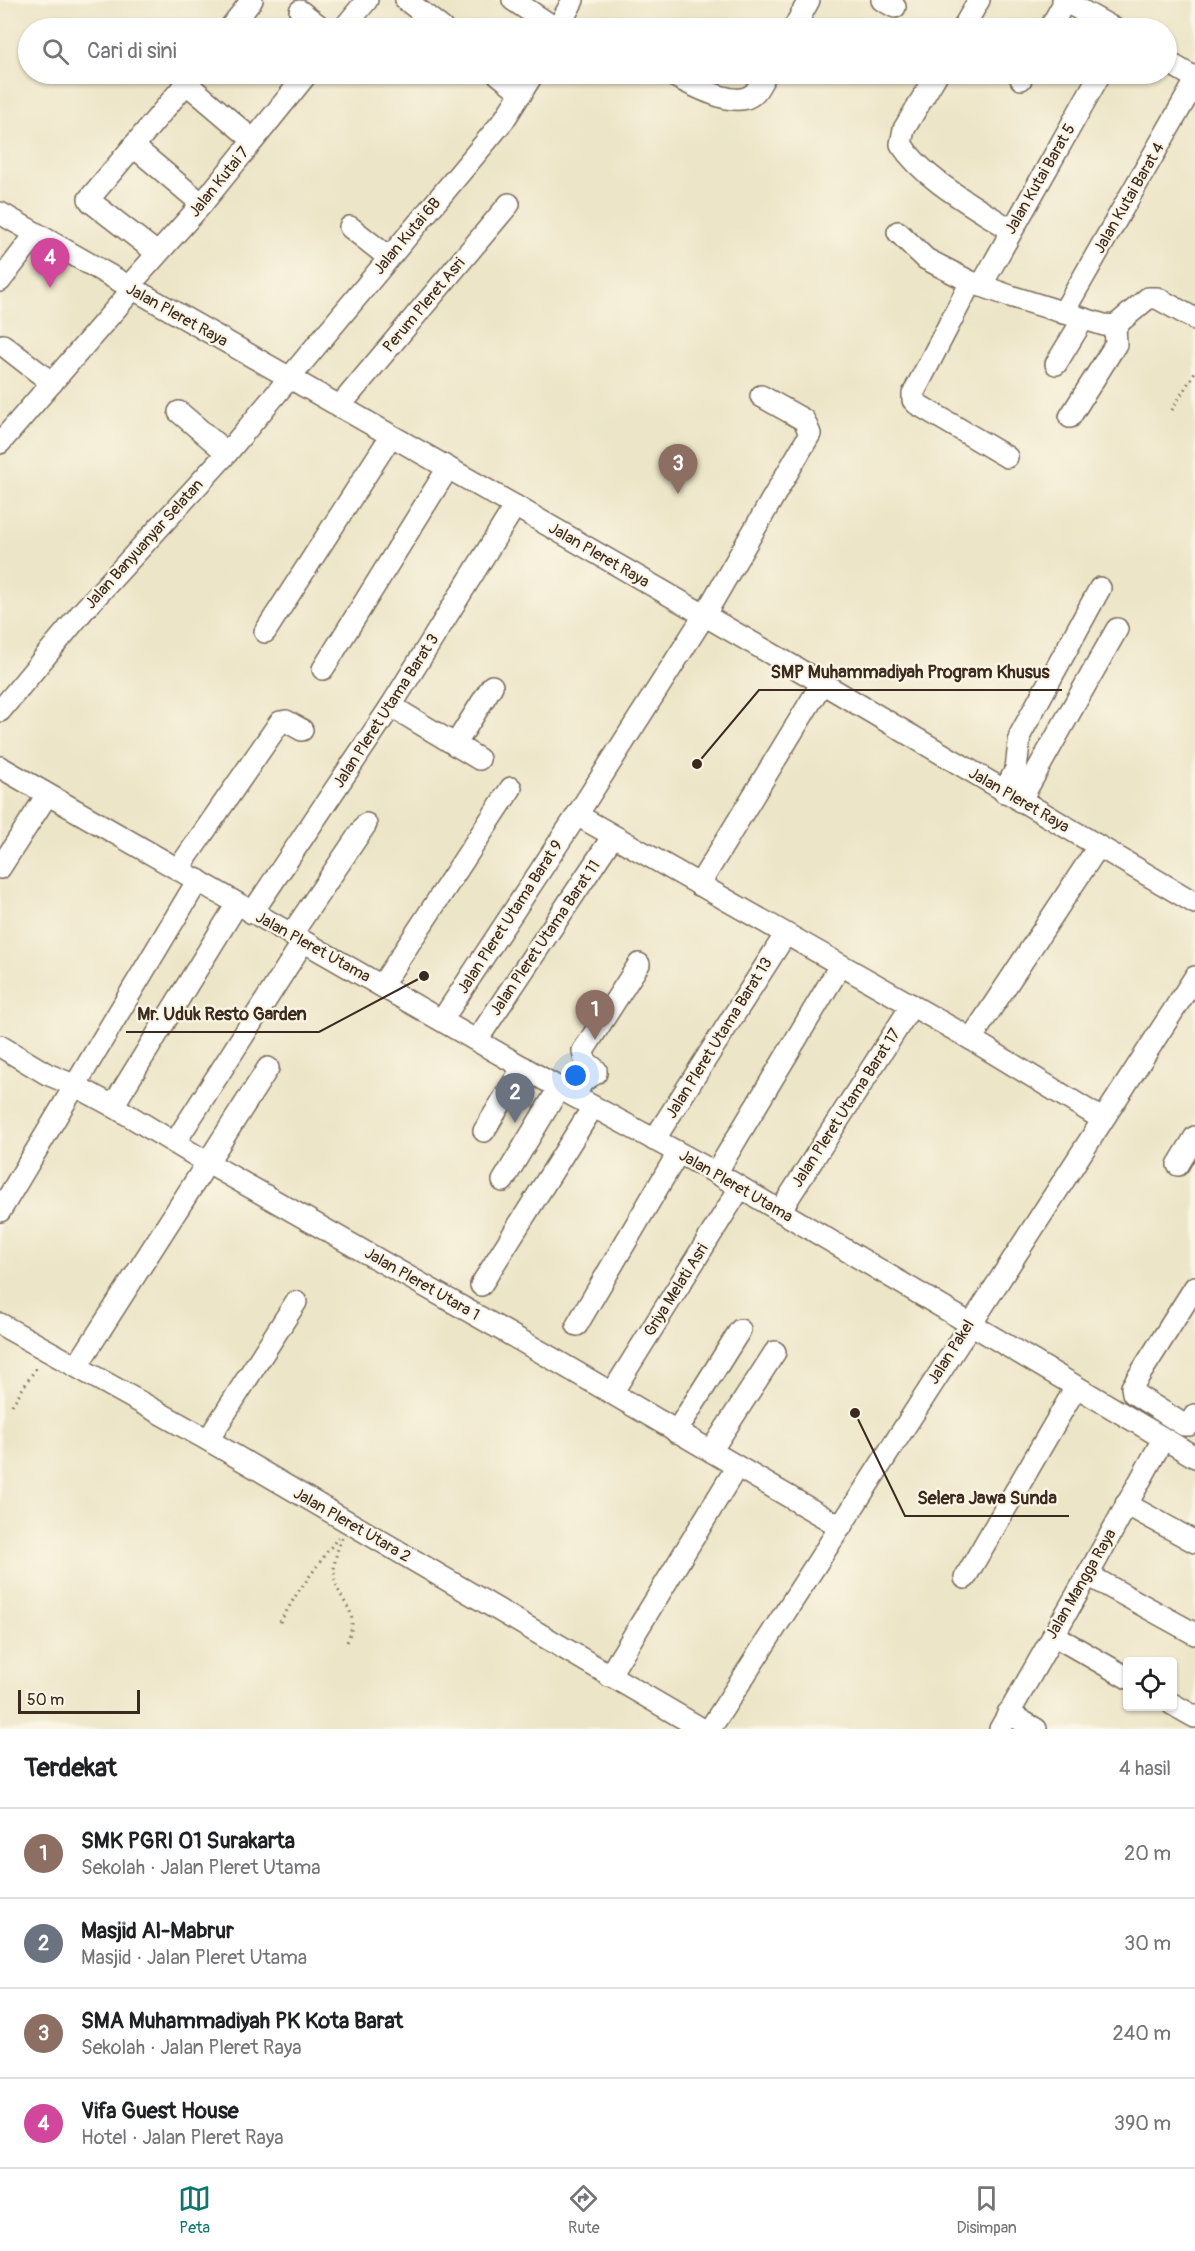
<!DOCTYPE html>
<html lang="id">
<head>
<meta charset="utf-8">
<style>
	body { margin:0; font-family:Pangolin,sans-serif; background:#f6f6f6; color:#202124 }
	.controls { position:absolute; right:18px; bottom:18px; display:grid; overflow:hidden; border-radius:6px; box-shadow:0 2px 4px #0004 }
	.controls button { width:54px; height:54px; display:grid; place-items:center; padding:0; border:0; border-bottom:2px solid #e0e0e0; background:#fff; color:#202124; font:30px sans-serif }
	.scale { position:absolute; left:18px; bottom:15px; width:122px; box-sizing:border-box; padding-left:6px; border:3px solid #3b2a1e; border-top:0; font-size:16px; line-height:21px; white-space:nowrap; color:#3b2a1e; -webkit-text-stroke:4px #fcf5e5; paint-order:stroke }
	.you { position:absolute; left:576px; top:1076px; width:21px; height:21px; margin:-15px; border:4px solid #fff; border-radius:50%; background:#1a73e8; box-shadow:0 0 0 9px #1a73e833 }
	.badge { display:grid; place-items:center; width:39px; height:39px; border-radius:50%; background:#0f766e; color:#fff; font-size:20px; font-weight:700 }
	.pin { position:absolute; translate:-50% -50px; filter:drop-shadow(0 2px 3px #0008) }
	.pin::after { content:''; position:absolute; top:32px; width:21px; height:18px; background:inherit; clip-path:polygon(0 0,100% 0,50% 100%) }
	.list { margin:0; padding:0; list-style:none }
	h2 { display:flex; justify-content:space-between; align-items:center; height:78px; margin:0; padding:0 24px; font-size:26px }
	h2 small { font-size:20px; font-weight:400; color:#757577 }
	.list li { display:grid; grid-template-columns:39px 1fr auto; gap:18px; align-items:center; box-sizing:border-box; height:90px; padding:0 24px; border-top:2px solid #e0e0e0 }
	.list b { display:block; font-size:22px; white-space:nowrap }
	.list p { margin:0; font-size:20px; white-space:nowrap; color:#757577 }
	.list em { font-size:20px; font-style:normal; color:#757577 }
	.icon { flex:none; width:33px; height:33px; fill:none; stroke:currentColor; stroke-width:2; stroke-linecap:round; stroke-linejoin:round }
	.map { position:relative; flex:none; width:1195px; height:1729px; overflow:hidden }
	.search { position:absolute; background:#fff; box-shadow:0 2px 4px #0004; left:18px; right:18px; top:18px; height:66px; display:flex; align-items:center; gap:15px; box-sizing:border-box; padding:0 21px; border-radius:33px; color:#757577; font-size:22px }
	.sheet { height:438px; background:#fff }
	nav { display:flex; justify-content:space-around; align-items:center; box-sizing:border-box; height:84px; border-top:2px solid #e0e0e0; background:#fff; font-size:16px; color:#757577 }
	nav a { display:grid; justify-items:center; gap:3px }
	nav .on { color:#0f766e }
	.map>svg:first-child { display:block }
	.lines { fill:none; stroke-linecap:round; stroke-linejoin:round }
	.minor-casing { stroke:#796b59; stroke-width:24 }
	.path { stroke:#796b59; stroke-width:3; stroke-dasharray:1.5 4.5; stroke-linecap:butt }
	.minor { stroke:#fff; stroke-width:21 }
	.labels { text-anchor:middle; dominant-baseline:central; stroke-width:4.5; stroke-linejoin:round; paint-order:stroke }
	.street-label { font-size:16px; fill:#3b2a1e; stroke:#fcf5e5 }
	.leader { fill:none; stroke:#3b2a1e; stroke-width:2 }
	.callout-dot { fill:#3b2a1e; stroke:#fcf5e5; stroke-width:2 }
	.callout-label { font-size:18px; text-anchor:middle; font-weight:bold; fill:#3b2a1e; stroke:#fcf5e5; stroke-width:4.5; stroke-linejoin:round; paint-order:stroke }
</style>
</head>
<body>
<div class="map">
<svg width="1195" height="1729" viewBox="0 0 1195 1729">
	<rect width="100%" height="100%" fill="#fcf5e5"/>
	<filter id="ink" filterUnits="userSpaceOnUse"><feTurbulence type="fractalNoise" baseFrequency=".0167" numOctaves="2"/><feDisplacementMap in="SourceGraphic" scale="12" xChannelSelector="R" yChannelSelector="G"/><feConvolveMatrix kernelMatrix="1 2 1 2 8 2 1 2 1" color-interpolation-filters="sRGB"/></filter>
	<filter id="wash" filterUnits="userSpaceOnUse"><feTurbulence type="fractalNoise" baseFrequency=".008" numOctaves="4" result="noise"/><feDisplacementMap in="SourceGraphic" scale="24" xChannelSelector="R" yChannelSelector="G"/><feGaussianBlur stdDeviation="1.35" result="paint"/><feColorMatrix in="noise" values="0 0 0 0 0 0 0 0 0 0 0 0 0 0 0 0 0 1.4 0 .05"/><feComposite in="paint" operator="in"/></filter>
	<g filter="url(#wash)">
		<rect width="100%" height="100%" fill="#ece5c7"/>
	</g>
	<g filter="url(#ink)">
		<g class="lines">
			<!-- minor casing -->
			<g class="minor-casing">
				<g id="minor">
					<polyline points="406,0 442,28"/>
					<polyline points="513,0 555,28"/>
					<polyline points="882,0 895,7"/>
					<polyline points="1063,0 1113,28"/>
					<polyline points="300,11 322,28"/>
					<polyline points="230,28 252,0"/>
					<polyline points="344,28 367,0"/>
					<polyline points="558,28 573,0"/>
					<polyline points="794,28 809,0"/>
					<polyline points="963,28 979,0"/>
					<polyline points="1050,28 1065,1"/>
					<polyline points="1166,61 1195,78"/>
					<polyline points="498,74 522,93"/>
					<path d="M669,74C688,82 735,111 753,94C759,89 762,80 766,74"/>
					<path d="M937,74L904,129L901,144C924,180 976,207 1011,230"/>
					<polyline points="1021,79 1024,74"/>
					<polyline points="186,83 253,140"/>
					<polyline points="133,146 202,204"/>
					<polyline points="0,213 515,506 822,683 1195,903"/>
					<polyline points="350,227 388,257"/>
					<polyline points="898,232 926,259 971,282"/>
					<polyline points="157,253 91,202 89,199 194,74"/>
					<polyline points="0,281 36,234"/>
					<polyline points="981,286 1100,74"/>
					<polyline points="128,287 202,204 307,74"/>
					<polyline points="1063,313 1195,82"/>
					<polyline points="3,345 52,383"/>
					<polyline points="1056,364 1081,323 1076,317"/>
					<polyline points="339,407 509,204"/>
					<polyline points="179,412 227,453"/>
					<polyline points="1070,417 1116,344 1115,326"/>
					<polyline points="0,443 132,290"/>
					<polyline points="1007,457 917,404 913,400 913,394 971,282 1010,296 1104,325 1115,326 1148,298 1157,298 1195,319"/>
					<polyline points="265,632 391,436"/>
					<polyline points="323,669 448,468"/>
					<polyline points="391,706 479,759"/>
					<polyline points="0,711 83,611 227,453 504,120 533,74"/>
					<polyline points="455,745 492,686"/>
					<polyline points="0,767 559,1088 716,1173 1195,1457"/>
					<polyline points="1004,792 1016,769 1020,735 1100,588"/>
					<polyline points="1020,801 1117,629"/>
					<polyline points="577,815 971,1039 1098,847"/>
					<polyline points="0,868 47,795"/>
					<polyline points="179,868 280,722 286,721 302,730"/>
					<polyline points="699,885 822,683"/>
					<polyline points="252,913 391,706 515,506"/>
					<polyline points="291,935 366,824"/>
					<polyline points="382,985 511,788"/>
					<polyline points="442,1020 577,815 704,616 810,434 804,420 761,396"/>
					<polyline points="971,1039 1102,1119"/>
					<polyline points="477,1040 613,836"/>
					<polyline points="0,1046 47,1074 76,1086 113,1106 208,1163 548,1356 841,1527"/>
					<polyline points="574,1096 583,1081 596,1073 596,1070 585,1061 583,1051 639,964"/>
					<polyline points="113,1106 237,904"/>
					<polyline points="484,1131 523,1067"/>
					<polyline points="181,1133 303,942"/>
					<polyline points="654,1140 785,935"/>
					<polyline points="1178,1165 1195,1137"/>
					<polyline points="716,1173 840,966"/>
					<polyline points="503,1181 559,1088"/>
					<polyline points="0,1211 198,880"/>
					<polyline points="780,1211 912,1005"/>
					<polyline points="481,1285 593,1107"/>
					<polyline points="1195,1287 1132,1387 1133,1393 1184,1425 1189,1425 1195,1415"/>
					<polyline points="0,1324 208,1440 702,1729"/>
					<polyline points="577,1325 678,1153"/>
					<polyline points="77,1366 268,1068"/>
					<polyline points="612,1393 740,1188"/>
					<polyline points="676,1432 740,1330"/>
					<polyline points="208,1440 296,1302"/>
					<polyline points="711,1451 775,1352"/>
					<polyline points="1126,1504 1195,1542"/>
					<polyline points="1088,1575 1195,1634"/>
					<polyline points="965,1578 1076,1387"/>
					<polyline points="1053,1635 1128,1678"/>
					<polyline points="609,1676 733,1473"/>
					<polyline points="1172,1704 1195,1717"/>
					<polyline points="1008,1713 1036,1729"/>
					<path d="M710,1729C873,1479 1032,1227 1195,977"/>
					<polyline points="1000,1729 1088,1575 1163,1439"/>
				</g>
			</g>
			<!-- path -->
			<g class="path">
				<polyline points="1172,410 1195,372"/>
				<polyline points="12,1405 38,1365"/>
				<path d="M342,1538C337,1550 332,1566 335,1580C342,1608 361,1609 347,1642"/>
				<polyline points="280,1622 298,1592 339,1536"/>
			</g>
			<!-- minor -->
			<use href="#minor" class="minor"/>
		</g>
	</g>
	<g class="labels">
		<!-- street labels -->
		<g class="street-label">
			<text transform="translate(1040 179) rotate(-60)">Jalan Kutai Barat 5</text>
			<text transform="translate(219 182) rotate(-51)">Jalan Kutai 7</text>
			<text transform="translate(1129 198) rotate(-60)">Jalan Kutai Barat 4</text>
			<text transform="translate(407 236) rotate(-50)">Jalan Kutai 6B</text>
			<text transform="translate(424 305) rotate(-50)">Perum Pleret Asri</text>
			<text transform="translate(177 315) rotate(29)">Jalan Pleret Raya</text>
			<text transform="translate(144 544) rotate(-48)">Jalan Banyuanyar Selatan</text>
			<text transform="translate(599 555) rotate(30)">Jalan Pleret Raya</text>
			<text transform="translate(386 711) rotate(-57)">Jalan Pleret Utama Barat 3</text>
			<text transform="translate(1019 800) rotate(30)">Jalan Pleret Raya</text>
			<text transform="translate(510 917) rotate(-57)">Jalan Pleret Utama Barat 9</text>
			<text transform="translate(545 938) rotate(-56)">Jalan Pleret Utama Barat 11</text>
			<text transform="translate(313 947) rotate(29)">Jalan Pleret Utama</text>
			<text transform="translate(719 1038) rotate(-58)">Jalan Pleret Utama Barat 13</text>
			<text transform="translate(846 1108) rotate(-57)">Jalan Pleret Utama Barat 17</text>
			<text transform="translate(736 1186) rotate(30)">Jalan Pleret Utama</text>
			<text transform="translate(422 1284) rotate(30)">Jalan Pleret Utara 1</text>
			<text transform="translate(676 1290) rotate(-58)">Griya Melati Asri</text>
			<text transform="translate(951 1352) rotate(-58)">Jalan Pakel</text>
			<text transform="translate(352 1525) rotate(30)">Jalan Pleret Utara 2</text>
			<text transform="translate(1081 1584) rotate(-60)">Jalan Mangga Raya</text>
		</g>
	</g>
	<!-- callouts -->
	<path class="leader" d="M697 764L759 690H1062M424 976L319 1032H126M855 1413L905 1516H1069"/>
	<g class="callout-dot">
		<circle cx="697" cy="764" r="6"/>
		<circle cx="424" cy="976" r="6"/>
		<circle cx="855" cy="1413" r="6"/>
	</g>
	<g class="callout-label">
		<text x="910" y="678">SMP Muhammadiyah Program Khusus</text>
		<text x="222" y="1020">Mr. Uduk Resto Garden</text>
		<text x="987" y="1504">Selera Jawa Sunda</text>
	</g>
</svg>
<div class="controls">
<button><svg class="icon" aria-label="locate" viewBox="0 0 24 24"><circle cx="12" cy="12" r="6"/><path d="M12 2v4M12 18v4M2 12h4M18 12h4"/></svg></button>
</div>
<div class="scale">50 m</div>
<div class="you"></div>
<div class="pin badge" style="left:595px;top:1040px;background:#8d6e63">1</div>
<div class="pin badge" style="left:515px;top:1123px;background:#6b7280">2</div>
<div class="pin badge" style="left:678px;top:494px;background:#8d6e63">3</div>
<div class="pin badge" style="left:50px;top:288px;background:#d1479c">4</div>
<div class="search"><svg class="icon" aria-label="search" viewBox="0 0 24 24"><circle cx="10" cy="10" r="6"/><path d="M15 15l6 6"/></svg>Cari di sini</div>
</div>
<section class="sheet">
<h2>Terdekat<small>4 hasil</small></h2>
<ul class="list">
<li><span class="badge" style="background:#8d6e63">1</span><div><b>SMK PGRI 01 Surakarta</b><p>Sekolah · Jalan Pleret Utama</p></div><em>20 m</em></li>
<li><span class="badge" style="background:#6b7280">2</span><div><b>Masjid Al-Mabrur</b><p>Masjid · Jalan Pleret Utama</p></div><em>30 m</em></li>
<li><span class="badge" style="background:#8d6e63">3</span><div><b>SMA Muhammadiyah PK Kota Barat</b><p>Sekolah · Jalan Pleret Raya</p></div><em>240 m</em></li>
<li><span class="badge" style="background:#d1479c">4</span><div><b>Vifa Guest House</b><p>Hotel · Jalan Pleret Raya</p></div><em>390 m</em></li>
</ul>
</section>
<nav>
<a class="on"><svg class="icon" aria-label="map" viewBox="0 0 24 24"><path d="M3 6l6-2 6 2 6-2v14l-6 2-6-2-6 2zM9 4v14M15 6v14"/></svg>Peta</a>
<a><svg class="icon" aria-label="directions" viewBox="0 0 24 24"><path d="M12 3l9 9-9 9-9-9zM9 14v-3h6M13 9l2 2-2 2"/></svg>Rute</a>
<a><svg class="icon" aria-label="saved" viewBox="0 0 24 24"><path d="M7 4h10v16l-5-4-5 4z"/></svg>Disimpan</a>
</nav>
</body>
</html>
